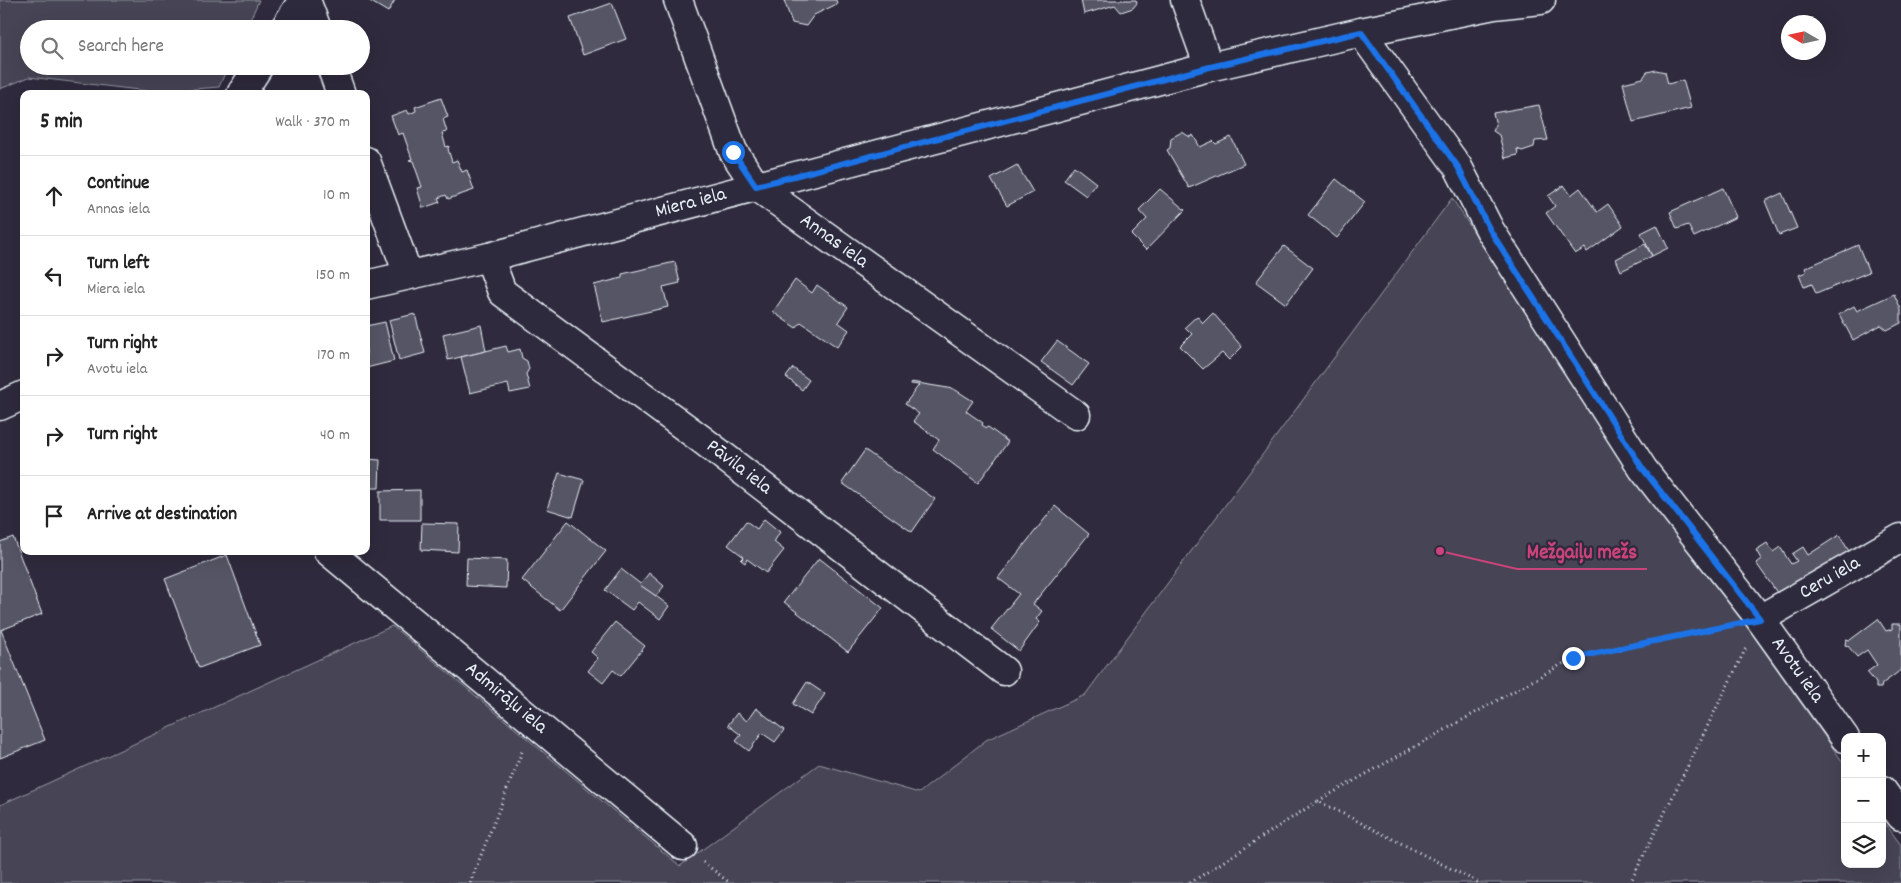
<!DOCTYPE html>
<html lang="en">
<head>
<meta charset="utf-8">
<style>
	body { margin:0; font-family:Dekko,sans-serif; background:#f6f6f6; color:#222 }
	.controls { position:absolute; right:15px; bottom:15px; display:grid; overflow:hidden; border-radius:10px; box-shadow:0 5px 20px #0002 }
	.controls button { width:45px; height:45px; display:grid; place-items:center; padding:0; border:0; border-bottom:1px solid #e0e0e0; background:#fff; color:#222; font:25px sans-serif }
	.compass { position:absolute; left:1781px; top:15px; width:45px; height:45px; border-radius:50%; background:#fff; box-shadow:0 5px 20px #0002; rotate:279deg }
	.stop { position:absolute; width:15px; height:15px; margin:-11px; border:4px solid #1a73e8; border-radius:50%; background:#fff }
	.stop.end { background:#1a73e8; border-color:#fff; box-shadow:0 1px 5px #0008 }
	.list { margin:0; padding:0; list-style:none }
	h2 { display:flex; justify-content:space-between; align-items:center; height:65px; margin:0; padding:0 20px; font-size:21px }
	h2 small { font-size:16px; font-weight:400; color:#767676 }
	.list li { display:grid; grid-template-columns:32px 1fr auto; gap:15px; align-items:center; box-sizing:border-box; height:80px; padding:0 20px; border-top:1px solid #e0e0e0 }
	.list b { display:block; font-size:19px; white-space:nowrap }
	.list p { margin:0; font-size:16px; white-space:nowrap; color:#767676 }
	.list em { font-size:16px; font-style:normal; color:#767676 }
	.icon { flex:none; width:28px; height:28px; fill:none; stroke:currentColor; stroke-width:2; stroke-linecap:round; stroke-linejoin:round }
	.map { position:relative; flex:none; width:1901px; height:883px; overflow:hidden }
	.search { position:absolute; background:#fff; box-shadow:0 5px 20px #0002; left:20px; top:20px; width:350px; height:55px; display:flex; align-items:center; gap:12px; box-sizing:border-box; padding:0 18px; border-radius:28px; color:#767676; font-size:19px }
	.panel { position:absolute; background:#fff; box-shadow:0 5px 20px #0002; left:20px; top:90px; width:350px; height:465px; border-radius:10px }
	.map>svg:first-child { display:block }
	.green { fill:#464455; stroke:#979aa6 }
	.building { fill:#575565; stroke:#e8f1f8 }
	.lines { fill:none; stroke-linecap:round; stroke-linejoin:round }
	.minor-casing { stroke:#e8f1f8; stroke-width:31 }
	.path { stroke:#e8f1f8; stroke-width:3; stroke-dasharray:1 4; stroke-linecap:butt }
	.minor { stroke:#2f2a3d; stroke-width:28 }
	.route { stroke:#1a73e8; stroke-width:6 }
	.labels { text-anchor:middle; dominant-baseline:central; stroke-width:4.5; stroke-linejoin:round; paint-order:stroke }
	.street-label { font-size:20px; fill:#e8f1f8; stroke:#2f2a3d }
	.leader { fill:none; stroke:#ca437a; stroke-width:2 }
	.callout-dot { fill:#ca437a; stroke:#2f2a3d; stroke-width:2 }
	.callout-label { font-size:21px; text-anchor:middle; font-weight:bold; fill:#ca437a; stroke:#2f2a3d; stroke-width:4.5; stroke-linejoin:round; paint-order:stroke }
</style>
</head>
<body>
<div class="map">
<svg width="1901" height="883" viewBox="0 0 1901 883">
	<rect width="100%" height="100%" fill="#2f2a3d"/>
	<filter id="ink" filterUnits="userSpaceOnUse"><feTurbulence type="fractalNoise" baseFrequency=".02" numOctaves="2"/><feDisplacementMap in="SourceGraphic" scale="10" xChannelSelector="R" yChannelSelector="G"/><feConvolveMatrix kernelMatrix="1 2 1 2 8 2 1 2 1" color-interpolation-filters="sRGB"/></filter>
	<g filter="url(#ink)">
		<!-- green -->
		<g class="green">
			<polygon points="0,0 259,0 246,29 29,29 29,66 228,66 219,87 156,92 29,77 0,89"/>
			<polygon points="1452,198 1631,477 1747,627 1845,765 1845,864 1882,864 1882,819 1901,845 1901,883 0,883 0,805 392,626 680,866 819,764 919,793 986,740 1085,695"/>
		</g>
		<!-- building -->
		<g class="building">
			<polygon points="368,0 395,0 388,12"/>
			<polygon points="784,0 836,0 837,4 814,15 806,26 792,23"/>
			<polygon points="1081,0 1136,0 1137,3 1133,8 1121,12 1115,5 1084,14"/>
			<polygon points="612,3 626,39 583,55 570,18"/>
			<polygon points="1656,70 1665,72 1668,84 1683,80 1691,108 1633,122 1623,83 1643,78 1647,72"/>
			<polygon points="441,98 448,117 443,119 447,132 442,133 446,147 449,146 448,149 452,162 457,160 462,172 467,170 474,190 448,199 446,195 438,198 440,202 423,208 417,188 422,187 413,161 409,160 412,159 403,133 398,135 391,116 407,110 409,114 416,111 415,107"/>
			<polygon points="1539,105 1548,140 1535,141 1534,147 1522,151 1517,149 1518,155 1505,158 1499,135 1493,131 1496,125 1493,113"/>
			<polygon points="1182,132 1190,137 1193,135 1200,147 1213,141 1216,144 1231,137 1244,164 1189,188 1167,150 1170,148 1171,138"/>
			<polygon points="1017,165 1033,192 1007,206 991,179"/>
			<polygon points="1074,166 1096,183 1086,196 1064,180"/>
			<polygon points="1336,179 1365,202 1337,238 1308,215"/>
			<polygon points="1564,185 1571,195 1580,188 1597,212 1608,204 1623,226 1587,252 1585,248 1575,254 1546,213 1555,206 1548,196"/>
			<polygon points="1723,188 1736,217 1694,237 1688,225 1677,229 1670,212"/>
			<polygon points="1160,189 1185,210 1146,250 1131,235 1147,219 1139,210"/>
			<polygon points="1782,193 1797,228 1779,235 1765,201"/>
			<polygon points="1657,225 1668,248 1652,256 1641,233"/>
			<polygon points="1645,244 1652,256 1621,271 1616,259"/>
			<polygon points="1858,245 1869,272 1816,294 1812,284 1804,287 1799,275 1806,272 1805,268"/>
			<polygon points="1284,246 1313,268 1286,304 1256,282"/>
			<polygon points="675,262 680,283 663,287 668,307 603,322 594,285 622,278 622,274"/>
			<polygon points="795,280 812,293 817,285 848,307 838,322 849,330 837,347 801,322 796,328 773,312"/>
			<polygon points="1894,294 1901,309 1901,323 1887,330 1881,325 1853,340 1839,314 1854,306 1857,311"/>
			<polygon points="1213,313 1242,347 1229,360 1222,353 1203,369 1180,346 1192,334 1185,327 1197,316 1203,323"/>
			<polygon points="415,314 425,353 399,360 389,320"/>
			<polygon points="385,322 394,361 366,368 366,326"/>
			<polygon points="481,325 486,351 448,360 443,334"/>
			<polygon points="1057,341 1089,364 1073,385 1041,362"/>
			<polygon points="506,346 508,352 520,349 522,358 527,361 529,369 526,374 530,389 510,393 508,384 470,393 461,357"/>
			<polygon points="793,368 809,380 802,390 786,377"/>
			<polygon points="911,382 954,389 973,401 966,411 983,423 982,425 986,428 988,427 1008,442 978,483 933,449 939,440 913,421 919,414 905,404 919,385 911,384"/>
			<polygon points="865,450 935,499 912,532 842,483"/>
			<polygon points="366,459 380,460 379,488 366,488"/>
			<polygon points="559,473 584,480 573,517 547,509"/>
			<polygon points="420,490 420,520 380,520 380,491"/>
			<polygon points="1055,506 1089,534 1033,604 1042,611 1036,619 1040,622 1019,651 991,629 1019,594 998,578"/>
			<polygon points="764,519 780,532 774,542 784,550 766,573 747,559 745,563 741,560 744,557 728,545 746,521 757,529"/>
			<polygon points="568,521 606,551 560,610 522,580"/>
			<polygon points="422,523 459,524 458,552 421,550"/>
			<polygon points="1839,535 1852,556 1778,594 1756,563 1761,559 1756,550 1767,543 1773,552 1780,547 1791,564 1797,561 1792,554 1803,547 1808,555"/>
			<polygon points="13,537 42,614 1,630 45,740 0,758 0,542"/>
			<polygon points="227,555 260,645 199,668 165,579"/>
			<polygon points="467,558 507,560 506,588 466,586"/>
			<polygon points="819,558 883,608 848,652 784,602"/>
			<polygon points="621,569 669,606 660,619 638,602 632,610 605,590"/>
			<polygon points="649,573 664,586 656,596 640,585"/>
			<polygon points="1878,619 1886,631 1892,629 1892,624 1901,624 1901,670 1882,684 1881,688 1876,688 1876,683 1867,672 1877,665 1867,650 1857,657 1848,646 1845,645 1846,639 1850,640"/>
			<polygon points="615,622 645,646 621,676 613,670 603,683 588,671 598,658 591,652"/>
			<polygon points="807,682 825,694 811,715 793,704"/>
			<polygon points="756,708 784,730 775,742 762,733 749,751 736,741 741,735 728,725 737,713 747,721"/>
		</g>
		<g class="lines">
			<!-- minor casing -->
			<g class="minor-casing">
				<g id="minor">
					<polyline points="306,0 317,29"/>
					<path id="s1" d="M678,0L733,151L756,186L1076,415"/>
					<polyline points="1185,0 1209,67"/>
					<polyline points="284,29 303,0"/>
					<path id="s2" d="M1361,32L1458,167L1490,230L1643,469L1760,619L1845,738"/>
					<polyline points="331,66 341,94"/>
					<polyline points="241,94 259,66"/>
					<polyline points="366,161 408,274"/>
					<path id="s3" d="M489,257L502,292L701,439L1004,671"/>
					<path id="s4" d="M366,285L489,257L1209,67L1361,32L1494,5L1541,0"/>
					<polyline points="0,406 24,395"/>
					<path id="s5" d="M328,551L683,846"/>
					<path id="s6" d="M1760,619L1901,538"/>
					<polyline points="1882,790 1901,816"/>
				</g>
			</g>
			<!-- path -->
			<g class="path">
				<polyline points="1318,801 1573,658 1730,625"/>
				<polyline points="703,862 730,883"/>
				<polyline points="470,883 523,749"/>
				<polyline points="1190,883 1318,801 1479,883"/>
				<polyline points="1630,883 1746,648"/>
			</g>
			<!-- minor -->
			<use href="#minor" class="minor"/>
		</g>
	</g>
	<g class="lines" filter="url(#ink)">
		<!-- route -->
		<polyline class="route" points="733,152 756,186 1210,67 1361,32 1458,167 1490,230 1643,469 1760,619 1573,658"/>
	</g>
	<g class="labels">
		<!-- street labels -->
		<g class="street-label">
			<text stroke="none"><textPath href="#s4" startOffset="335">Miera iela</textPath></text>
			<text stroke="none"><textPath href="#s1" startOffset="298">Annas iela</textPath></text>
			<text stroke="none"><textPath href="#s3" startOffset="332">Pāvila iela</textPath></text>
			<text stroke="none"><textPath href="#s6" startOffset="81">Ceru iela</textPath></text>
			<text stroke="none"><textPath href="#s2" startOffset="774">Avotu iela</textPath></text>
			<text stroke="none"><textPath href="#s5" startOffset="231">Admirāļu iela</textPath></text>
		</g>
	</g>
	<!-- callouts -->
	<path class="leader" d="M1440 551L1517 569H1647"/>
	<circle class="callout-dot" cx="1440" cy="551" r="5"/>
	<g class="callout-label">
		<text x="1582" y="558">Mežgaiļu mežs</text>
	</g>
</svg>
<div class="controls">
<button>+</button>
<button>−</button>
<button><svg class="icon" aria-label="layers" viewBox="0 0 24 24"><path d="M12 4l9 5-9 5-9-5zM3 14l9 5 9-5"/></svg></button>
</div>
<svg class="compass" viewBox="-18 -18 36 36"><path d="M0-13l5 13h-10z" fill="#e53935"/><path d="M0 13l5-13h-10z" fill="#767676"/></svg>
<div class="stop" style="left:733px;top:152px"></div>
<div class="stop end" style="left:1573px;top:658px"></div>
<div class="search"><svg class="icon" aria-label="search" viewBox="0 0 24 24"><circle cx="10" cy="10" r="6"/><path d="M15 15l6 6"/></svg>Search here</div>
<section class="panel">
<h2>5 min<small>Walk · 370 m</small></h2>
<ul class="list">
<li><svg class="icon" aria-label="ahead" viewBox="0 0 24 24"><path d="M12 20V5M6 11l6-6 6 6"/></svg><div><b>Continue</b><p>Annas iela</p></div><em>10 m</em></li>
<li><svg class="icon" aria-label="left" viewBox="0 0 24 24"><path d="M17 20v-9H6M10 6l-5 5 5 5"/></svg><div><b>Turn left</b><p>Miera iela</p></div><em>150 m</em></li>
<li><svg class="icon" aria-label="right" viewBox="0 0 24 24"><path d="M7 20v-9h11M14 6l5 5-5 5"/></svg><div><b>Turn right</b><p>Avotu iela</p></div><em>170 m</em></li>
<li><svg class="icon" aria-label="right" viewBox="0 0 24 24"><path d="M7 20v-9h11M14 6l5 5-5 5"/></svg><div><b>Turn right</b></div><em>40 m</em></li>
<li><svg class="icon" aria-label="arrive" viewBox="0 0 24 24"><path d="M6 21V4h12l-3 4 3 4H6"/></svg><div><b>Arrive at destination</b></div></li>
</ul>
</section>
</div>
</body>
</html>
